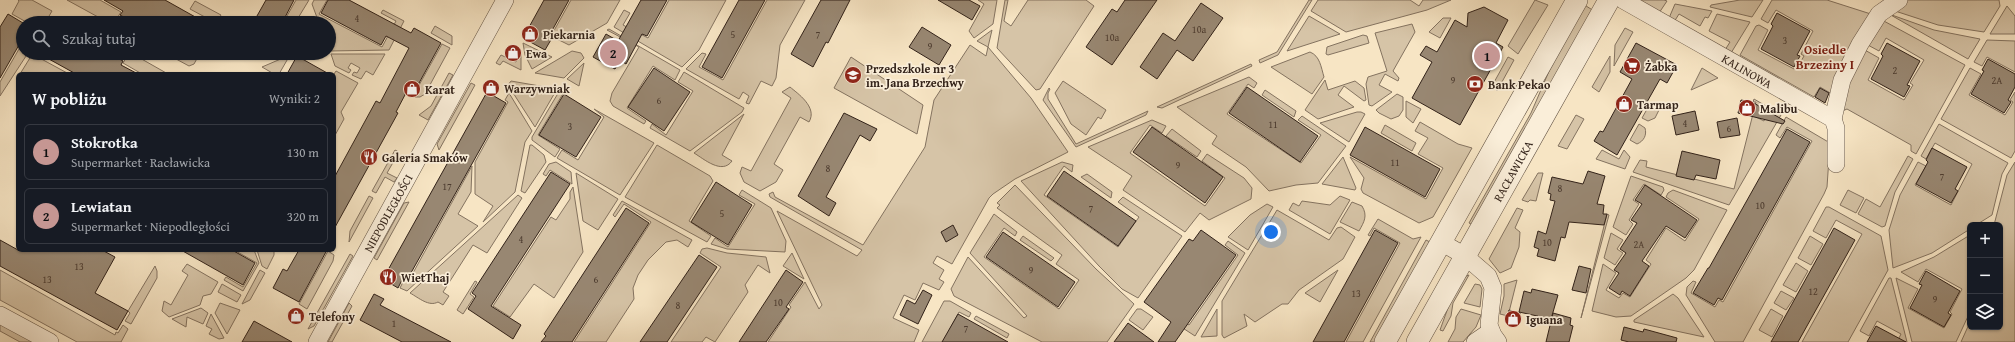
<!DOCTYPE html>
<html lang="pl">
<head>
<meta charset="utf-8">
<style>
	body { margin:0; font-family:"Gentium Book Plus",serif; background:#242831; color:#f1f3f6 }
	.controls { position:absolute; right:12px; bottom:12px; display:grid; overflow:hidden; border-radius:6px; box-shadow:0 1px 3px #0004 }
	.controls button { width:36px; height:36px; display:grid; place-items:center; padding:0; border:0; border-bottom:1px solid #363941; background:#171b24; color:#f1f3f6; font:20px sans-serif }
	.you { position:absolute; left:1271px; top:232px; width:14px; height:14px; margin:-10px; border:3px solid #fff; border-radius:50%; background:#1a73e8; box-shadow:0 0 0 6px #1a73e833 }
	.badge { display:grid; place-items:center; width:26px; height:26px; border-radius:50%; background:#c59692; color:#111; font-size:13px; font-weight:700 }
	.pin { position:absolute; translate:-50% -50%; border:2px solid #fff; box-shadow:0 1px 4px #0006 }
	.list { margin:0; padding:0; list-style:none }
	h2 { display:flex; justify-content:space-between; align-items:center; height:52px; margin:0; padding:0 16px; font-size:17px }
	h2 small { font-size:13px; font-weight:400; color:#9ea1a6 }
	.list li { display:grid; grid-template-columns:26px 1fr auto; gap:12px; align-items:center; box-sizing:border-box; height:56px; margin:0 8px 8px; padding:0 8px; border:1px solid #363941; border-radius:6px }
	.list b { display:block; font-size:15px; white-space:nowrap }
	.list p { margin:0; font-size:13px; white-space:nowrap; color:#9ea1a6 }
	.list em { font-size:13px; font-style:normal; color:#9ea1a6 }
	.icon { flex:none; width:22px; height:22px; fill:none; stroke:currentColor; stroke-width:2; stroke-linecap:round; stroke-linejoin:round }
	.map { position:relative; flex:none; width:2015px; height:342px; overflow:hidden }
	.search { position:absolute; background:#171b24; box-shadow:0 1px 3px #0004; left:16px; top:16px; width:320px; height:44px; display:flex; align-items:center; gap:10px; box-sizing:border-box; padding:0 14px; border-radius:22px; color:#9ea1a6; font-size:15px }
	.panel { position:absolute; background:#171b24; box-shadow:0 1px 3px #0004; left:16px; top:72px; width:320px; height:180px; border-radius:6px }
	.map>svg:first-child { display:block }
	.green { fill:#d6c4a7; stroke:#847360 }
	.building { fill:#988772; stroke:#322219 }
	.lines { fill:none; stroke-linecap:round; stroke-linejoin:round }
	.minor-casing { stroke:#635344; stroke-width:18 }
	.tertiary-casing { stroke:#635344; stroke-width:22 }
	.minor { stroke:#faeed9; stroke-width:17 }
	.tertiary { stroke:#faeed9; stroke-width:21 }
	.labels { text-anchor:middle; dominant-baseline:central; stroke-width:3.5; stroke-linejoin:round; paint-order:stroke }
	.number-label { font-size:10px; fill:#4c3b2f }
	.poi-label { font-size:12px; font-weight:bold; fill:#322219; stroke:#faeed9; text-anchor:start }
	.street-label { font-size:12px; fill:#322219; stroke:#faeed9 }
	.neighbourhood-label { font-size:13px; font-weight:bold; fill:#7a1f14; stroke:#faeed9 }
</style>
</head>
<body>
<div class="map">
<svg width="2015" height="342" viewBox="0 0 2015 342">
	<rect width="100%" height="100%" fill="#f7e5c4"/>
	<filter id="stains"><feTurbulence type="fractalNoise" baseFrequency=".005" numOctaves="4"/><feColorMatrix values="0 0 0 0 .2 0 0 0 0 .09 0 0 0 0 .02 0 0 0 .5 -.17"/></filter>
	<radialGradient id="worn" r=".72"><stop offset=".6" stop-color="#630" stop-opacity="0"/><stop offset="1" stop-color="#630" stop-opacity=".3"/></radialGradient>
	<!-- green -->
	<g class="green">
		<polygon points="18,0 32,0 52,11 45,23 28,23 12,14 19,1"/>
		<polygon points="67,0 100,0 121,12 114,23 109,23"/>
		<polygon points="296,0 309,0 295,23 283,23"/>
		<polygon points="314,0 327,0 319,14 382,47 396,21 381,13 383,10 404,21 389,50 329,51 329,23 319,23 312,4"/>
		<polygon points="571,0 620,0 607,23 569,45 551,36"/>
		<polygon points="669,0 726,0 699,50 682,67 614,27 624,10 630,13 623,25 648,38"/>
		<polygon points="767,0 805,0 780,45 776,78 772,86 761,81 749,104 746,103 749,96 743,92 739,99 686,69 702,53 706,54 699,67 723,80"/>
		<polygon points="978,0 997,0 993,24 974,38 969,31 984,4"/>
		<polygon points="1005,0 1008,0 1004,21 1011,26 1028,0 1086,0 1094,6 1040,89 1036,90 997,48"/>
		<polygon points="1309,0 1312,0 1278,55 1260,63 1259,60 1277,52"/>
		<polygon points="1318,0 1410,0 1419,6 1423,0 1451,0 1427,10 1346,32 1311,11"/>
		<polygon points="1535,0 1548,5 1518,54 1508,46"/>
		<polygon points="1640,0 1664,0 1667,1 1659,13 1639,2"/>
		<polygon points="1740,0 1763,0 1752,17 1710,7 1711,5"/>
		<polygon points="1772,0 1827,0 1874,15 1832,94 1820,87 1814,97 1740,55 1756,26 1759,25 1768,30 1758,50 1796,70 1804,56 1801,54 1813,31 1776,10 1768,23 1761,19"/>
		<polygon points="1908,0 1999,0 2000,6 1984,32 1938,25 1892,10"/>
		<polygon points="195,1 221,15 216,23 190,9"/>
		<polygon points="1583,4 1594,11 1473,225 1469,223 1531,113 1559,48"/>
		<polygon points="1675,4 1712,11 1708,18 1705,17 1700,26 1679,14 1674,22 1669,18"/>
		<polygon points="2007,6 2015,16 2015,34 1990,34"/>
		<polygon points="1717,14 1750,22 1731,53 1725,50 1730,42 1709,31"/>
		<polygon points="1889,14 1934,30 1980,39 1968,59"/>
		<polygon points="1309,16 1340,34 1287,51"/>
		<polygon points="1443,18 1451,18 1440,38 1429,32"/>
		<polygon points="1882,20 1965,65 1916,154 1911,151 1911,145 1847,109 1840,112 1840,103 1863,49 1879,58 1868,80 1904,100 1913,85 1910,83 1924,60 1886,38 1879,51 1866,44"/>
		<polygon points="1412,24 1415,32 1393,71 1399,78 1398,81 1385,74 1379,85 1392,92 1372,106 1369,105 1366,84 1368,77 1387,71 1375,33"/>
		<polygon points="435,26 452,36 452,45 431,33"/>
		<polygon points="1625,28 1633,32 1614,66 1615,45"/>
		<polygon points="609,29 680,70 675,80 653,66 627,108 646,121 644,124 613,106 610,101 612,93 639,47 607,30"/>
		<polygon points="992,30 988,47 1031,98 1068,152 1015,179 993,194 989,198 952,264 937,256 933,263 944,270 939,279 944,282 939,290 923,283 915,300 904,295 893,318 919,330 914,342 768,342 791,307 789,305 805,282 819,309 822,305 777,211 857,256 862,250 770,197 769,194 773,192 775,197 863,245 925,147 934,100 970,45 986,56 988,47 977,41"/>
		<polygon points="1363,35 1367,36 1369,43 1328,55 1326,54 1327,47"/>
		<polygon points="1987,40 2015,41 2015,72 1987,57 1982,66 1974,62"/>
		<polygon points="23,42 23,53 28,53 0,96 0,82"/>
		<polygon points="523,43 552,57 532,69 525,55"/>
		<polygon points="442,44 450,48 425,94 420,97 415,97 419,89 418,87"/>
		<polygon points="572,51 581,53 584,58 564,78 535,73"/>
		<polygon points="521,52 521,70 503,61 500,65 496,63 501,55 516,62"/>
		<path d="M1310,52C1320,56 1321,67 1324,77L1312,94L1271,67Z"/>
		<polygon points="33,53 35,53 34,55 69,74 20,74"/>
		<polygon points="129,53 131,53 168,74 142,74 123,63"/>
		<polygon points="165,53 200,53 194,64 189,66"/>
		<polygon points="331,54 385,54 373,75 366,71 361,79 352,75 354,72 357,73 360,68 351,63 348,68 351,70 349,73 335,66"/>
		<polygon points="290,55 279,74 274,74 262,67"/>
		<polygon points="1610,56 1610,72 1599,92 1592,87"/>
		<polygon points="851,57 923,105 917,134 834,88"/>
		<polygon points="1508,57 1514,60 1497,91 1492,86"/>
		<polygon points="584,63 579,86 567,79"/>
		<polygon points="1251,64 1252,66 1162,108 1157,107"/>
		<polygon points="1702,68 1718,78 1691,90"/>
		<polygon points="1970,68 1981,74 1969,95 2005,115 2013,102 2010,100 2015,92 2015,151 2011,158 1941,119"/>
		<polygon points="336,71 358,83 341,112 344,119 334,137 334,74"/>
		<polygon points="684,72 744,108 742,112 690,151 650,128 652,124 666,135 693,91 678,82"/>
		<polygon points="449,73 453,75 428,120 419,115 431,106"/>
		<polygon points="1249,77 1257,83 1254,88 1248,84 1227,114 1301,163 1321,135 1298,120 1302,116 1346,146 1318,183 1296,185 1269,191 1246,167 1212,144 1217,136 1177,107"/>
		<polygon points="1325,80 1328,90 1355,81 1364,88 1366,100 1364,101 1344,86 1338,95 1354,107 1318,119 1305,110"/>
		<polygon points="511,81 557,89 535,127 508,85"/>
		<polygon points="1063,81 1106,110 1101,119 1098,117 1086,135 1071,124 1055,93"/>
		<polygon points="471,83 475,85 439,150 437,144"/>
		<path d="M790,87C797,93 818,107 809,122L800,117L774,164L783,170L776,182L760,191L744,182L740,173L742,167L751,171L791,98L782,92Z"/>
		<polygon points="1049,88 1050,89 1048,93 1048,99 1076,144 1148,111 1146,115 1076,147 1043,100"/>
		<polygon points="560,90 564,92 538,135 560,149 555,157 532,140 532,137"/>
		<polygon points="1265,90 1296,111 1294,117 1262,95"/>
		<polygon points="509,93 532,131 525,142 515,192 483,222 493,206 475,194 475,162 508,102 505,100"/>
		<polygon points="1397,94 1403,97 1403,110 1399,116 1391,119 1379,113 1376,110"/>
		<polygon points="1754,99 1766,106 1765,108 1760,105 1754,116 1764,121 1770,108 1781,115 1729,205 1633,172 1640,160 1647,161 1646,167 1734,189 1756,102 1753,102"/>
		<polygon points="1406,101 1421,109 1413,123 1406,117"/>
		<polygon points="1650,104 1659,110 1655,118 1648,121 1642,118"/>
		<polygon points="594,109 654,143 620,195 557,158 562,150 578,160 604,117"/>
		<polygon points="1357,112 1361,112 1365,114 1349,142 1320,123"/>
		<path d="M744,114L722,155L732,161C722,175 704,159 694,153Z"/>
		<polygon points="1576,115 1584,119 1567,149 1558,146"/>
		<polygon points="1786,117 1830,143 1827,187 1824,194 1743,342 1715,342 1686,295 1687,287 1693,281 1696,282 1691,293 1715,307 1719,300 1723,302 1812,141 1787,127 1780,138 1776,135"/>
		<polygon points="1152,120 1166,126 1162,133 1150,125 1130,153 1205,206 1225,178 1202,161 1207,154 1244,178 1252,188 1251,199 1209,220 1200,213 1185,232 1123,190 1132,176 1088,147"/>
		<polygon points="1420,122 1458,144 1472,148 1433,217 1419,223 1363,193 1361,189 1364,178 1350,157 1426,199 1443,168 1418,154 1428,138 1415,131"/>
		<path d="M1639,124L1645,128C1647,135 1644,141 1637,144L1630,140Z"/>
		<polygon points="1939,124 2008,163 2002,174 1992,215 1976,225 1970,225 1970,229 1932,253 1893,268 1889,230 1900,195 1918,162 1926,166 1915,185 1951,205 1972,164 1935,143 1926,159 1921,156"/>
		<polygon points="1385,125 1416,143 1412,151 1381,133"/>
		<polygon points="1172,129 1201,151 1197,157 1166,136"/>
		<polygon points="530,145 532,145 544,155 546,162 525,193 521,191"/>
		<polygon points="657,145 710,176 713,181 689,221 711,236 707,242 625,197"/>
		<polygon points="395,150 399,152 387,173 397,178 394,182 385,177 376,193 372,191"/>
		<polygon points="1602,150 1619,159 1624,150 1630,157 1625,169 1596,159"/>
		<polygon points="1908,156 1913,159 1895,192 1885,226 1882,227 1858,214 1866,199 1880,207"/>
		<polygon points="1343,157 1356,188 1355,190 1322,184"/>
		<polygon points="556,162 571,172 572,184 550,170 546,176 543,174 549,164"/>
		<polygon points="1062,162 1073,165 1072,172 1064,166 1044,195 1118,247 1139,217 1118,202 1123,197 1182,236 1138,298 1122,289 1099,266 1021,181"/>
		<polygon points="2015,162 2015,342 1961,342 1970,322 1970,327 2000,327 2000,225 1994,225 2007,175"/>
		<polygon points="472,166 471,192 458,214 478,226 407,291 400,288 404,280 408,282"/>
		<polygon points="576,173 618,199 598,230 583,221"/>
		<polygon points="1538,173 1543,173 1536,201 1530,200 1528,202 1522,200"/>
		<polygon points="1087,174 1112,192 1111,198 1081,177"/>
		<polygon points="1631,176 1663,187 1664,190 1661,195 1644,184 1633,200 1639,204 1629,220 1633,224 1626,235 1613,227"/>
		<polygon points="1015,185 1096,269 1134,304 1107,342 1042,342 954,296 951,289 968,257 1024,318 1027,316 970,253 994,214 1017,232 1015,236 1004,228 984,257 1059,309 1079,280 1056,264 1062,255 997,208 1000,205 997,203"/>
		<polygon points="573,187 583,252 554,298 534,284 510,317 493,306 551,217 556,220 570,199 570,192"/>
		<polygon points="742,190 771,208 786,241 785,252 727,249 711,244 715,238 728,247 755,204 739,195"/>
		<polygon points="1673,190 1727,210 1694,270 1686,278 1631,316 1616,317 1592,311 1603,264 1616,273 1606,290 1619,298 1623,293 1630,297 1651,264 1646,260 1666,228 1685,241 1699,219 1666,197 1668,193"/>
		<polygon points="1848,190 1864,198 1856,213 1840,205"/>
		<path d="M518,195L522,198L487,253L473,245L443,292L449,296L443,305L438,302C429,307 419,298 410,293Z"/>
		<polygon points="369,196 373,198 349,242 350,231"/>
		<polygon points="1340,196 1350,200 1330,234 1289,210 1293,203 1299,206 1302,201 1330,205"/>
		<polygon points="622,201 692,240 688,247 677,240 666,242 648,260 638,275 633,288 634,299 606,342 574,342 651,222 624,204 615,217 613,215"/>
		<polygon points="409,202 377,260 374,258 404,203"/>
		<path d="M1352,202L1362,206C1368,216 1364,222 1359,231L1340,222Z"/>
		<polygon points="1267,204 1273,207 1248,250 1228,237 1250,215"/>
		<polygon points="1826,207 1829,207 1881,236 1888,270 1848,342 1802,342 1862,234 1836,220 1826,238 1813,231"/>
		<polygon points="1517,208 1523,210 1515,228 1520,232 1519,247 1511,268 1500,273 1489,259"/>
		<polygon points="1277,210 1329,240 1337,228 1341,227 1355,237 1343,259 1299,290 1288,304 1282,304 1255,322 1244,314 1247,326 1224,338 1222,335 1222,301"/>
		<polygon points="1607,214 1609,215 1581,318"/>
		<polygon points="1378,219 1413,239 1421,237 1363,342 1346,342 1400,243 1374,228 1370,236 1368,235"/>
		<polygon points="1611,233 1623,240 1617,249 1623,253 1615,265 1604,258"/>
		<polygon points="1970,235 1970,312 1956,342 1912,342 1896,278 1918,289 1908,308 1944,328 1952,314 1950,312 1962,289 1926,269 1918,282 1901,272 1934,257"/>
		<polygon points="1023,236 1054,258 1051,261 1020,240"/>
		<polygon points="1810,236 1823,244 1811,265 1798,258"/>
		<polygon points="1426,240 1430,242 1375,342 1370,342"/>
		<polygon points="1228,241 1245,253 1195,336 1172,321 1176,316 1189,325 1238,255 1225,245"/>
		<polygon points="707,248 727,253 766,257 770,273 758,265 745,285 748,292 715,342 706,337 702,342 671,342 721,267 700,253 702,249"/>
		<polygon points="234,250 254,250 259,263 243,291 224,280 226,277 243,287 257,263"/>
		<polygon points="257,250 274,250 274,255 267,269 262,266"/>
		<polygon points="328,251 334,255 333,261 307,309 299,304"/>
		<polygon points="792,253 804,279 783,266"/>
		<polygon points="350,254 353,256 314,326 308,329"/>
		<polygon points="1796,263 1808,271 1796,292 1783,285"/>
		<polygon points="187,264 218,282 211,294 203,296 200,305 169,317 162,311 164,301 171,305 188,275 182,271"/>
		<polygon points="155,266 157,271 157,278 131,324 125,321 130,313 128,311"/>
		<polygon points="0,270 115,335 116,332 118,333 123,325 128,329 121,342 77,342 0,300"/>
		<polygon points="260,270 265,273 250,300 242,304"/>
		<polygon points="1338,270 1320,302 1305,293"/>
		<polygon points="1469,275 1453,303 1451,316 1443,331 1440,330 1453,294 1466,276"/>
		<polygon points="1889,278 1891,278 1907,342 1897,342 1901,334 1877,321 1869,336 1860,331"/>
		<polygon points="1517,280 1508,316 1500,314 1504,296 1504,284"/>
		<polygon points="475,281 477,282 470,294 474,297 463,314 457,310"/>
		<polygon points="222,284 241,295 237,302 218,292"/>
		<polygon points="1475,284 1480,285 1482,289 1480,307 1464,303"/>
		<polygon points="1781,291 1794,298 1786,310 1774,303"/>
		<polygon points="1673,294 1678,298 1704,337 1634,322 1634,320"/>
		<polygon points="944,301 950,301 971,313 969,317 959,312 943,342 922,342"/>
		<polygon points="220,303 240,310 227,334 215,313"/>
		<polygon points="349,303 352,306 332,342 328,342"/>
		<polygon points="201,308 208,313 203,324 187,317 186,327 172,319"/>
		<polygon points="1137,309 1141,309 1153,317 1143,330 1129,320"/>
		<polygon points="1217,309 1217,336 1201,337"/>
		<polygon points="1461,309 1481,315 1476,327 1463,342 1448,342 1455,329 1456,317"/>
		<polygon points="1771,309 1783,316 1772,337 1759,330"/>
		<polygon points="211,314 224,338 219,339 209,334 212,329 206,326"/>
		<polygon points="976,316 1009,334 1007,338 974,319"/>
		<polygon points="0,323 35,342 20,342 0,331"/>
	</g>
	<!-- building -->
	<g class="building">
		<polygon points="104,0 165,0 206,23 135,23 120,15 123,11"/>
		<polygon points="266,0 294,0 282,23 253,23"/>
		<polygon points="328,0 349,0 411,33 414,28 441,43 413,94 407,91 396,112 398,113 334,229 334,178 376,101 380,103 409,48 386,36 381,45 321,13"/>
		<polygon points="544,0 569,0 549,36 552,38 545,50 523,38"/>
		<polygon points="641,0 667,0 647,36 642,34 626,64 620,60 615,69 593,57 606,34 618,41"/>
		<polygon points="739,0 765,0 722,78 702,67"/>
		<polygon points="821,0 850,0 828,43 826,42 813,67 791,54"/>
		<polygon points="938,0 969,0 980,6 972,20"/>
		<polygon points="1125,0 1157,0 1112,65 1086,47 1112,9 1117,12"/>
		<polygon points="1201,3 1223,18 1193,61 1177,50 1157,79 1140,67 1163,33 1175,41"/>
		<polygon points="1484,7 1508,20 1496,43 1503,47 1460,125 1412,98 1432,62 1420,55 1426,46 1437,52 1455,20 1467,27 1468,13"/>
		<polygon points="1777,13 1810,31 1797,55 1800,56 1794,67 1761,49 1773,26 1771,24"/>
		<polygon points="8,14 23,23 23,38 0,78 0,27"/>
		<polygon points="922,27 951,45 939,65 909,47"/>
		<polygon points="1636,43 1677,65 1667,83 1660,79 1617,155 1594,141 1600,131 1603,132 1632,79 1620,72"/>
		<polygon points="1887,43 1920,61 1907,85 1910,86 1904,97 1871,79 1883,56 1881,54"/>
		<polygon points="38,53 108,53 123,61 121,65 138,74 76,74"/>
		<polygon points="297,56 329,74 287,74"/>
		<polygon points="1988,59 2015,74 2015,87 2008,100 2011,102 2004,113 1971,94 1984,71 1982,70"/>
		<polygon points="654,68 690,92 664,131 628,107"/>
		<polygon points="1247,87 1318,136 1300,162 1229,113"/>
		<polygon points="1820,88 1829,93 1825,103 1815,97"/>
		<polygon points="487,92 506,103 407,280 403,278 398,288 383,279"/>
		<polygon points="564,94 601,117 576,157 539,135"/>
		<polygon points="1741,100 1752,102 1785,121 1783,124 1738,113"/>
		<polygon points="1695,111 1699,130 1676,135 1672,116"/>
		<polygon points="844,113 877,129 870,141 860,135 826,197 836,203 829,216 798,196"/>
		<polygon points="1737,118 1740,135 1720,138 1717,122"/>
		<polygon points="1152,127 1223,177 1205,203 1133,152"/>
		<polygon points="1365,127 1440,169 1425,197 1350,155"/>
		<polygon points="1787,129 1810,142 1722,300 1718,298 1714,305 1693,293 1708,268 1709,268"/>
		<polygon points="1932,148 1967,167 1955,189 1958,191 1951,203 1916,184 1928,162 1926,160"/>
		<polygon points="1682,151 1720,160 1716,179 1696,175 1694,180 1676,176"/>
		<polygon points="1064,171 1136,221 1118,246 1047,196"/>
		<polygon points="1588,171 1605,176 1597,204 1604,205 1603,214 1607,214 1604,225 1569,222 1565,238 1561,237 1555,261 1537,256 1539,249 1534,247 1538,231 1546,234 1555,201 1550,200 1551,194 1548,193 1552,177 1583,184"/>
		<polygon points="551,172 570,184 491,306 521,325 513,339 468,309 476,296 472,293"/>
		<polygon points="716,182 752,205 728,245 691,222"/>
		<polygon points="1645,185 1697,220 1685,238 1666,226 1642,261 1649,266 1630,296 1622,291 1620,295 1609,288 1619,273 1614,270 1626,253 1620,249 1637,223 1631,220 1642,204 1635,200"/>
		<polygon points="626,208 649,223 572,342 541,342 546,336 544,334"/>
		<polygon points="953,225 958,235 946,242 941,232"/>
		<polygon points="1834,228 1855,240 1798,342 1771,342"/>
		<polygon points="1201,230 1236,255 1175,342 1158,342 1171,322 1144,302 1189,239 1193,241"/>
		<polygon points="1375,230 1398,243 1344,342 1313,342"/>
		<polygon points="1003,232 1075,282 1058,307 986,257"/>
		<polygon points="0,240 18,250 102,250 115,257 95,293 128,311 117,330 0,266"/>
		<polygon points="181,250 232,250 255,263 243,285"/>
		<polygon points="299,250 327,250 299,302 273,288 283,269 287,271"/>
		<polygon points="699,255 717,267 667,342 640,342"/>
		<polygon points="1579,266 1591,269 1586,293 1572,290"/>
		<polygon points="786,270 803,282 786,307 789,309 766,342 739,342"/>
		<polygon points="1926,271 1960,291 1948,313 1951,315 1944,327 1910,308 1922,285 1919,284"/>
		<polygon points="1532,289 1558,295 1551,319 1519,312 1524,291 1531,293"/>
		<polygon points="923,290 932,295 918,324 900,315 907,300 915,304"/>
		<polygon points="374,294 384,299 380,305 451,342 402,342 360,320"/>
		<polygon points="1509,310 1520,313 1517,325 1506,322"/>
		<polygon points="1553,313 1571,318 1570,325 1573,326 1569,342 1546,342"/>
		<polygon points="958,314 1008,342 942,342"/>
		<polygon points="254,321 292,342 242,342"/>
		<polygon points="1128,323 1154,342 1114,342"/>
		<polygon points="1876,326 1906,342 1867,342"/>
		<polygon points="1624,327 1643,332 1644,329 1677,338 1676,342 1629,342 1621,340"/>
	</g>
	<g class="lines">
		<!-- minor casing -->
		<g class="minor-casing">
			<g id="minor">
				<polyline points="1623,0 1833,119 1836,128 1836,164"/>
				<polyline points="1833,119 1842,80 1860,44 1879,14 1899,0"/>
				<polyline points="1441,242 1465,256 1488,276 1493,288 1489,325 1493,335 1498,342"/>
				<polyline points="0,315 50,342"/>
				<polyline points="317,342 505,0"/>
				<polyline points="1475,342 1491,331"/>
			</g>
		</g>
		<!-- tertiary casing -->
		<g class="tertiary-casing">
			<g id="tertiary">
				<polyline points="1385,342 1577,0"/>
				<polyline points="1417,342 1609,0"/>
			</g>
		</g>
		<!-- minor -->
		<use href="#minor" class="minor"/>
		<!-- tertiary -->
		<use href="#tertiary" class="tertiary"/>
	</g>
	<!-- icons -->
	<defs>
		<g id="shop-disc" transform="scale(0.9)"><circle r="9.5" fill="#8f2418" stroke="#faeed9"/><path d="M-5-2.5h2.3a2.7 3.5 0 0 1 5.4 0H5L5.5 6h-11ZM-1.5-2.5h3a1.5 2.3 0 0 0-3 0Z" fill="#fff"/></g>
		<g id="supermarket-disc" transform="scale(0.9)"><circle r="9.5" fill="#8f2418" stroke="#faeed9"/><path d="M-6-5.5h2.5l.6 2H6L4.5 2H-2.5L-4.4-4H-6ZM-1.5 3.2a1.3 1.3 0 1 0 .1 0ZM3 3.2a1.3 1.3 0 1 0 .1 0Z" fill="#fff"/></g>
		<g id="school-disc" transform="scale(0.9)"><circle r="9.5" fill="#8f2418" stroke="#faeed9"/><path d="M0-5L7-2L0 1L-7-2ZM-4 1L0 2.5L4 1V4Q0 6-4 4Z" fill="#fff"/></g>
		<g id="bank-disc" transform="scale(0.9)"><circle r="9.5" fill="#8f2418" stroke="#faeed9"/><path d="M-6-4H6V4H-6ZM0-2.3a2.3 2.3 0 1 0 0 4.6a2.3 2.3 0 1 0 0-4.6Z" fill="#fff"/></g>
		<g id="restaurant-disc" transform="scale(0.9)"><circle r="9.5" fill="#8f2418" stroke="#faeed9"/><path d="M-5-6h1v4h1v-4h1v4h1v-4h1v5L-1.5 .5V6h-2V.5L-5-1ZM5-6V6H3V1.5H1.5Q1.5-4 5-6Z" fill="#fff"/></g>
	</defs>
	<g fill-rule="evenodd">
		<use href="#shop-disc" x="530" y="34"/>
		<use href="#shop-disc" x="513" y="53"/>
		<use href="#supermarket-disc" x="1632" y="66"/>
		<use href="#school-disc" x="853" y="75"/>
		<use href="#bank-disc" x="1475" y="84"/>
		<use href="#shop-disc" x="491" y="88"/>
		<use href="#shop-disc" x="412" y="89"/>
		<use href="#shop-disc" x="1624" y="104"/>
		<use href="#shop-disc" x="1747" y="108"/>
		<use href="#restaurant-disc" x="369" y="157"/>
		<use href="#restaurant-disc" x="388" y="277"/>
		<use href="#shop-disc" x="296" y="316"/>
		<use href="#shop-disc" x="1513" y="319"/>
	</g>
	<g class="labels">
		<!-- number labels -->
		<g class="number-label">
			<text x="357" y="18">4</text>
			<text x="1199" y="29">10a</text>
			<text x="733" y="34">5</text>
			<text x="818" y="34">7</text>
			<text x="1112" y="37">10a</text>
			<text x="1785" y="40">3</text>
			<text x="930" y="46">9</text>
			<text x="1895" y="70">2</text>
			<text x="1453" y="80">9</text>
			<text x="1997" y="80">2A</text>
			<text x="659" y="100">6</text>
			<text x="1685" y="123">4</text>
			<text x="1273" y="124">11</text>
			<text x="570" y="126">3</text>
			<text x="1729" y="128">6</text>
			<text x="1395" y="162">11</text>
			<text x="1178" y="165">9</text>
			<text x="828" y="168">8</text>
			<text x="1942" y="176">7</text>
			<text x="447" y="186">17</text>
			<text x="1560" y="188">8</text>
			<text x="1760" y="205">10</text>
			<text x="1091" y="208">7</text>
			<text x="722" y="213">5</text>
			<text x="521" y="239">4</text>
			<text x="1547" y="242">10</text>
			<text x="1639" y="244">2A</text>
			<text x="79" y="266">13</text>
			<text x="1031" y="270">9</text>
			<text x="47" y="279">13</text>
			<text x="596" y="279">6</text>
			<text x="1813" y="291">12</text>
			<text x="1356" y="293">13</text>
			<text x="1935" y="299">9</text>
			<text x="778" y="302">10</text>
			<text x="678" y="305">8</text>
			<text x="394" y="323">1</text>
			<text x="966" y="328">7</text>
		</g>
		<!-- poi labels -->
		<g class="poi-label">
			<text x="543" y="34">Piekarnia</text>
			<text x="526" y="53">Ewa</text>
			<text x="1645" y="66">Żabka</text>
			<text x="866" y="68">Przedszkole nr 3<tspan x="866" dy="14">im. Jana Brzechwy</tspan></text>
			<text x="1488" y="84">Bank Pekao</text>
			<text x="504" y="88">Warzywniak</text>
			<text x="425" y="89">Karat</text>
			<text x="1637" y="104">Tarmap</text>
			<text x="1760" y="108">Malibu</text>
			<text x="382" y="157">Galeria Smaków</text>
			<text x="401" y="277">WietThaj</text>
			<text x="309" y="316">Telefony</text>
			<text x="1526" y="319">Iguana</text>
		</g>
		<!-- street labels -->
		<g class="street-label">
			<text transform="translate(1747 71) rotate(30)">KALINOWA</text>
			<text transform="translate(1513 171) rotate(-61)">RACŁAWICKA</text>
			<text transform="translate(388 213) rotate(-61)">NIEPODLEGŁOŚCI</text>
		</g>
		<!-- neighbourhood labels -->
		<g class="neighbourhood-label">
			<text x="1825" y="49">Osiedle<tspan x="1825" dy="15">Brzeziny I</tspan></text>
		</g>
	</g>
	<rect width="100%" height="100%" filter="url(#stains)"/>
	<rect width="100%" height="100%" fill="url(#worn)"/>
</svg>
<div class="controls">
<button>+</button>
<button>−</button>
<button><svg class="icon" aria-label="layers" viewBox="0 0 24 24"><path d="M12 4l9 5-9 5-9-5zM3 14l9 5 9-5"/></svg></button>
</div>
<div class="you"></div>
<div class="pin badge" style="left:1487px;top:56px">1</div>
<div class="pin badge" style="left:613px;top:53px">2</div>
<div class="search"><svg class="icon" aria-label="search" viewBox="0 0 24 24"><circle cx="10" cy="10" r="6"/><path d="M15 15l6 6"/></svg>Szukaj tutaj</div>
<section class="panel">
<h2>W pobliżu<small>Wyniki: 2</small></h2>
<ul class="list">
<li><span class="badge">1</span><div><b>Stokrotka</b><p>Supermarket · Racławicka</p></div><em>130 m</em></li>
<li><span class="badge">2</span><div><b>Lewiatan</b><p>Supermarket · Niepodległości</p></div><em>320 m</em></li>
</ul>
</section>
</div>
</body>
</html>
